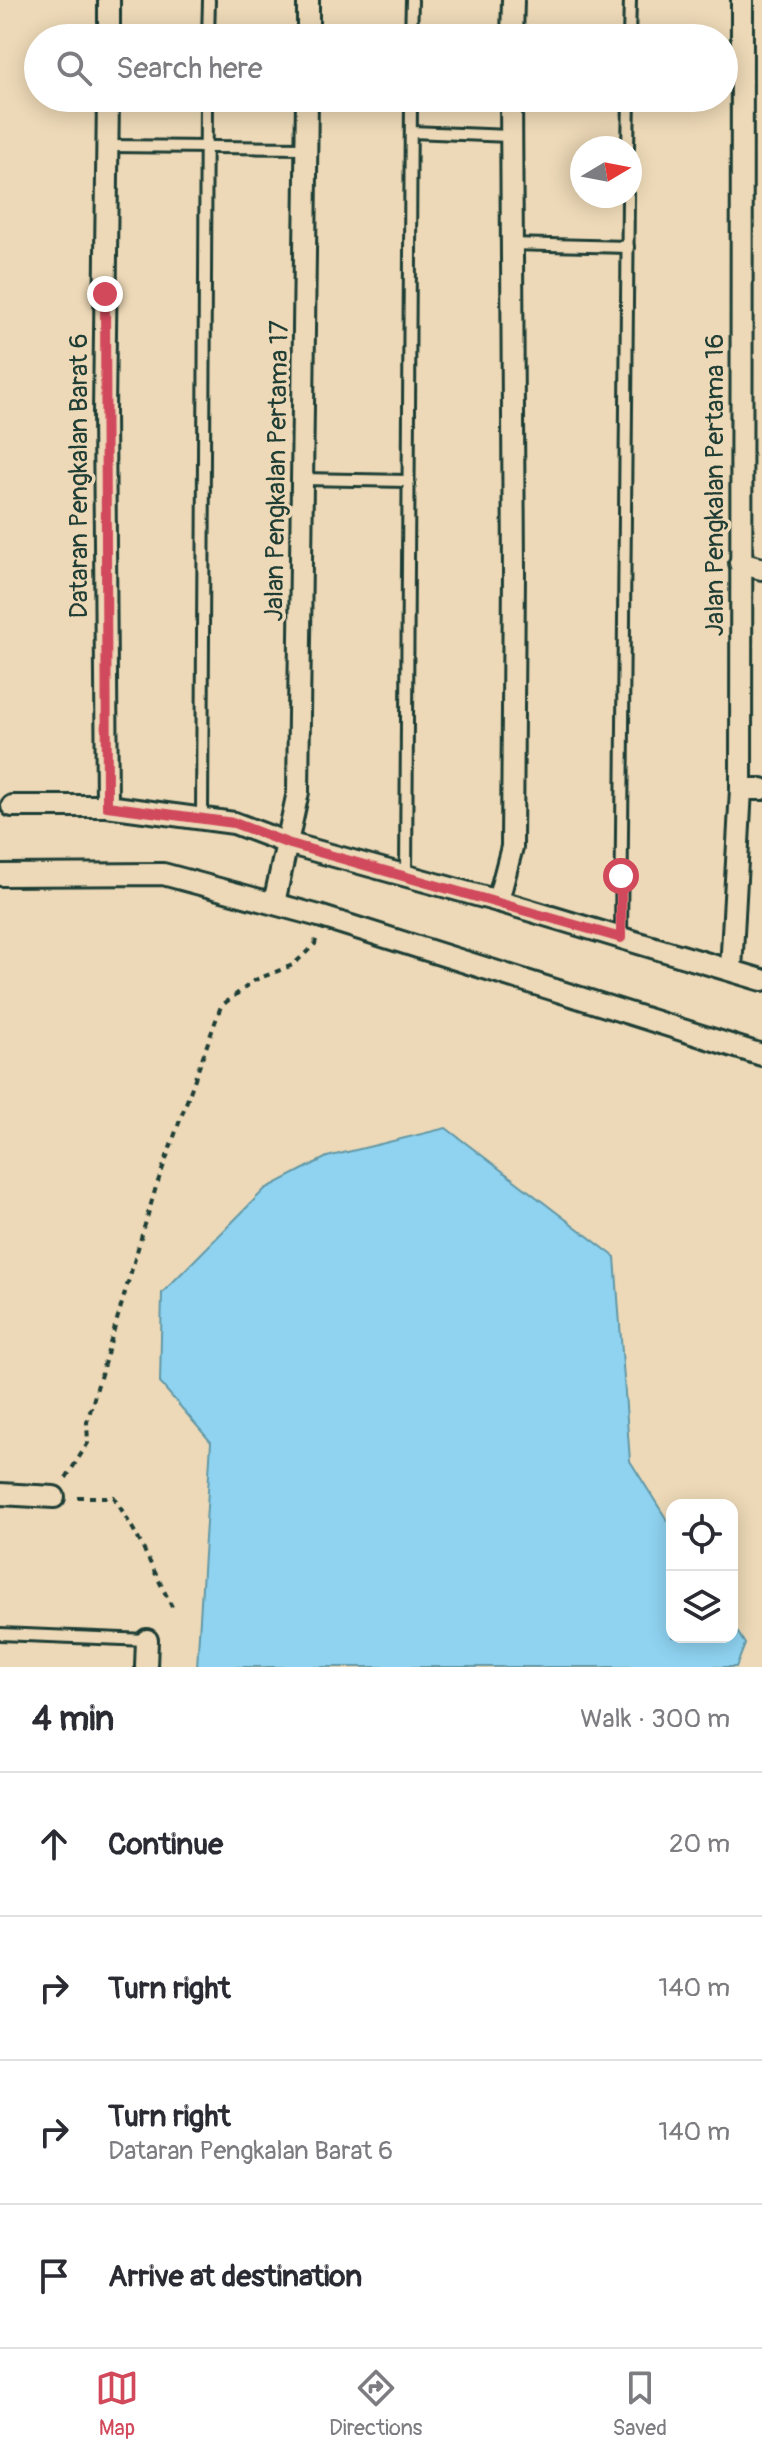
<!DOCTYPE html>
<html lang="en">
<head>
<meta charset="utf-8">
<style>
	body { margin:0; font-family:Pangolin,sans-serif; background:#f2f2f3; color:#2b2b33 }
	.controls { position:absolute; right:24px; bottom:24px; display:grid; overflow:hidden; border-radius:16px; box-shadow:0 4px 20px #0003 }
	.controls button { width:72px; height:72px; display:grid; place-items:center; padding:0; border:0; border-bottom:2px solid #e1e1e2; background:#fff; color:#2b2b33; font:40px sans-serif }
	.compass { position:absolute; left:570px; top:136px; width:72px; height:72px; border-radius:50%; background:#fff; box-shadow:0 4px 20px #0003; rotate:80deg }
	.stop { position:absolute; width:24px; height:24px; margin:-18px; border:6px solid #d1495b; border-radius:50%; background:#fff }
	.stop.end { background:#d1495b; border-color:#fff; box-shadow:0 2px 8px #0008 }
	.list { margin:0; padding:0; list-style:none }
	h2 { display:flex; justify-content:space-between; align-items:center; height:104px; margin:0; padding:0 32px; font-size:34px }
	h2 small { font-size:26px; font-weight:400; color:#7c7c81 }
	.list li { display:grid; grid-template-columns:52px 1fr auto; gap:24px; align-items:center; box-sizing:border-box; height:144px; padding:0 32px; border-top:2px solid #e1e1e2 }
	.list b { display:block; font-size:30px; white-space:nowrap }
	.list p { margin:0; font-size:26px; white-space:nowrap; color:#7c7c81 }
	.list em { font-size:26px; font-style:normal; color:#7c7c81 }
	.icon { flex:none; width:44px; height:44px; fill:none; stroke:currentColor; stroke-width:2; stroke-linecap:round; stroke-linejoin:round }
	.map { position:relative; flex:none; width:762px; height:1667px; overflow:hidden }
	.search { position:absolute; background:#fff; box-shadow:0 4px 20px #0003; left:24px; right:24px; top:24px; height:88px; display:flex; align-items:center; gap:20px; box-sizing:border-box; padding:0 28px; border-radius:44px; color:#7c7c81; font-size:30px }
	.sheet { height:680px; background:#fff }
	nav { display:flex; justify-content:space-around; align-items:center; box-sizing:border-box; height:112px; border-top:2px solid #e1e1e2; background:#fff; font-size:22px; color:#7c7c81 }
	nav a { display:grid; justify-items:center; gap:4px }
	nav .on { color:#d1495b }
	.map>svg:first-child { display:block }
	.water { fill:#8fd3f1; stroke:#6297a5; stroke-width:2 }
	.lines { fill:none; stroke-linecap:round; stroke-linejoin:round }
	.service-casing { stroke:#1f3d34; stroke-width:16 }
	.minor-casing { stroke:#1f3d34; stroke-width:26 }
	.path { stroke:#1f3d34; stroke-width:4; stroke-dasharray:6 6; stroke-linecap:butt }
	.service { stroke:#edd9b7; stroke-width:10 }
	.minor { stroke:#edd9b7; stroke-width:20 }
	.route { stroke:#d1495b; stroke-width:10 }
	.labels { text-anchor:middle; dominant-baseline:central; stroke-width:7; stroke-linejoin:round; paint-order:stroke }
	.street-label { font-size:26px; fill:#1f3d34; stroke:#edd9b7 }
</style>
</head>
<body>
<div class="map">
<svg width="762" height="1667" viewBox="0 0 762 1667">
	<rect width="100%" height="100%" fill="#edd9b7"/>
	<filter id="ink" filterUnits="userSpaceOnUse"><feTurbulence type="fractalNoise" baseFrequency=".0125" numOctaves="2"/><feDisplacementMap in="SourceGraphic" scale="16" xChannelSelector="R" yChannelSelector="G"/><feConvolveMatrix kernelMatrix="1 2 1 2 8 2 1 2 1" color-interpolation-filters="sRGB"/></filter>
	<g filter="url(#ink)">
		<!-- water -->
		<polygon class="water" points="446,1128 615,1257 630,1461 672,1528 672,1637 732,1637 732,1623 745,1644 736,1667 197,1667 211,1442 160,1383 162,1293 265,1189 327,1157"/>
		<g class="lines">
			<!-- service casing -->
			<g class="service-casing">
				<g id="service">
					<polyline points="208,38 209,0"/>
					<polyline points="411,38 412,0"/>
					<polyline points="629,38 630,0"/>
					<polyline points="411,132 510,136"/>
					<polyline points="107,146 307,148"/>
					<polyline points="628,148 629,98"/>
					<polyline points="510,244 628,247"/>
					<polyline points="302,479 408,481"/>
					<polyline points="202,817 206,98"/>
					<polyline points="406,876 411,98"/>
					<polyline points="621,938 628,196"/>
					<polyline points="0,1634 147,1640"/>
				</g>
			</g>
			<!-- minor casing -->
			<g class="minor-casing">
				<g id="minor">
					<polyline points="109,38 109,0"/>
					<polyline points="308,38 308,0"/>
					<polyline points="512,38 513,0"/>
					<polyline points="740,563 762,569"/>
					<polyline points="741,789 762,789"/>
					<polyline points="12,806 107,806 234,823 287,843 498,901 762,980"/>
					<polyline points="107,806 104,412 108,98"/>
					<polyline points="0,875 163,874 319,916 762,1055"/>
					<polyline points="498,901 512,847 514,572 511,98"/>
					<polyline points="274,903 298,792 307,98"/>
					<polyline points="731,970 741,789 742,0"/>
					<polyline points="0,1494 54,1497"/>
					<polyline points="146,1667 147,1640"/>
				</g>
			</g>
			<!-- path -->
			<g class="path">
				<polyline points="66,1478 88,1443 87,1422 156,1187 221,1006 255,980 293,965 315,944 316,939"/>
				<polyline points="77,1497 114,1497 136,1534 172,1607"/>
			</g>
			<!-- service -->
			<use href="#service" class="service"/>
			<!-- minor -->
			<use href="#minor" class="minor"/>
		</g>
	</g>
	<g class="lines" filter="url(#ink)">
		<!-- route -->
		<polyline class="route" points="105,294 107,806 234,823 287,843 621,938 621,876"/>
	</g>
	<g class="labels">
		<!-- street labels -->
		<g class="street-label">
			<text transform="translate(277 471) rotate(-89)">Jalan Pengkalan Pertama 17</text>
			<text transform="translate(79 476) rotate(-90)">Dataran Pengkalan Barat 6</text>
			<text transform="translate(715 485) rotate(-90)">Jalan Pengkalan Pertama 16</text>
		</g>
	</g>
</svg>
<div class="controls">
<button><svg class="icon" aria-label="locate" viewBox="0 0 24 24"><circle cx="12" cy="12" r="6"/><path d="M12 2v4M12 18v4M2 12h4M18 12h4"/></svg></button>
<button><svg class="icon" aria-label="layers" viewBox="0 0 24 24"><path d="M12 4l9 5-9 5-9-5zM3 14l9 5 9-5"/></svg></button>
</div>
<svg class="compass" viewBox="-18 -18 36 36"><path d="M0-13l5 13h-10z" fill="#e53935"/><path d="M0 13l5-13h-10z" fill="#7c7c81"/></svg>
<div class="stop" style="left:621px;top:876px"></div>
<div class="stop end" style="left:105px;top:294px"></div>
<div class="search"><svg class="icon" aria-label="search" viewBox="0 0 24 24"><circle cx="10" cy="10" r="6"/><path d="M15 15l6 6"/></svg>Search here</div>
</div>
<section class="sheet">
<h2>4 min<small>Walk · 300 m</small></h2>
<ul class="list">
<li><svg class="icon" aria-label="ahead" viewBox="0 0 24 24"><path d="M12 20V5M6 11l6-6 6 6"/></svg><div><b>Continue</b></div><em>20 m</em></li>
<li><svg class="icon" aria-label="right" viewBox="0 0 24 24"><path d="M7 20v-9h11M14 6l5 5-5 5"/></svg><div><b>Turn right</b></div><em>140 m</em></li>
<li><svg class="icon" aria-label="right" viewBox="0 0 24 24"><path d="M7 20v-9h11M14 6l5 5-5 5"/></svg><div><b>Turn right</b><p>Dataran Pengkalan Barat 6</p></div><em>140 m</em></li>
<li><svg class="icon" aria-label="arrive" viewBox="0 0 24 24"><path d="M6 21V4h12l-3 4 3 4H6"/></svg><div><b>Arrive at destination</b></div></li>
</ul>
</section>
<nav>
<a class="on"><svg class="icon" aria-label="map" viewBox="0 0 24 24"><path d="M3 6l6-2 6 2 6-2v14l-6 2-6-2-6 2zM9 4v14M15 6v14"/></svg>Map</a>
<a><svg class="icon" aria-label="directions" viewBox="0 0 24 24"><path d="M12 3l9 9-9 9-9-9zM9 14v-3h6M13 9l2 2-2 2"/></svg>Directions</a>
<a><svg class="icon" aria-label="saved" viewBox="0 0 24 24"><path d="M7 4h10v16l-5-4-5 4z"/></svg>Saved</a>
</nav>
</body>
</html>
